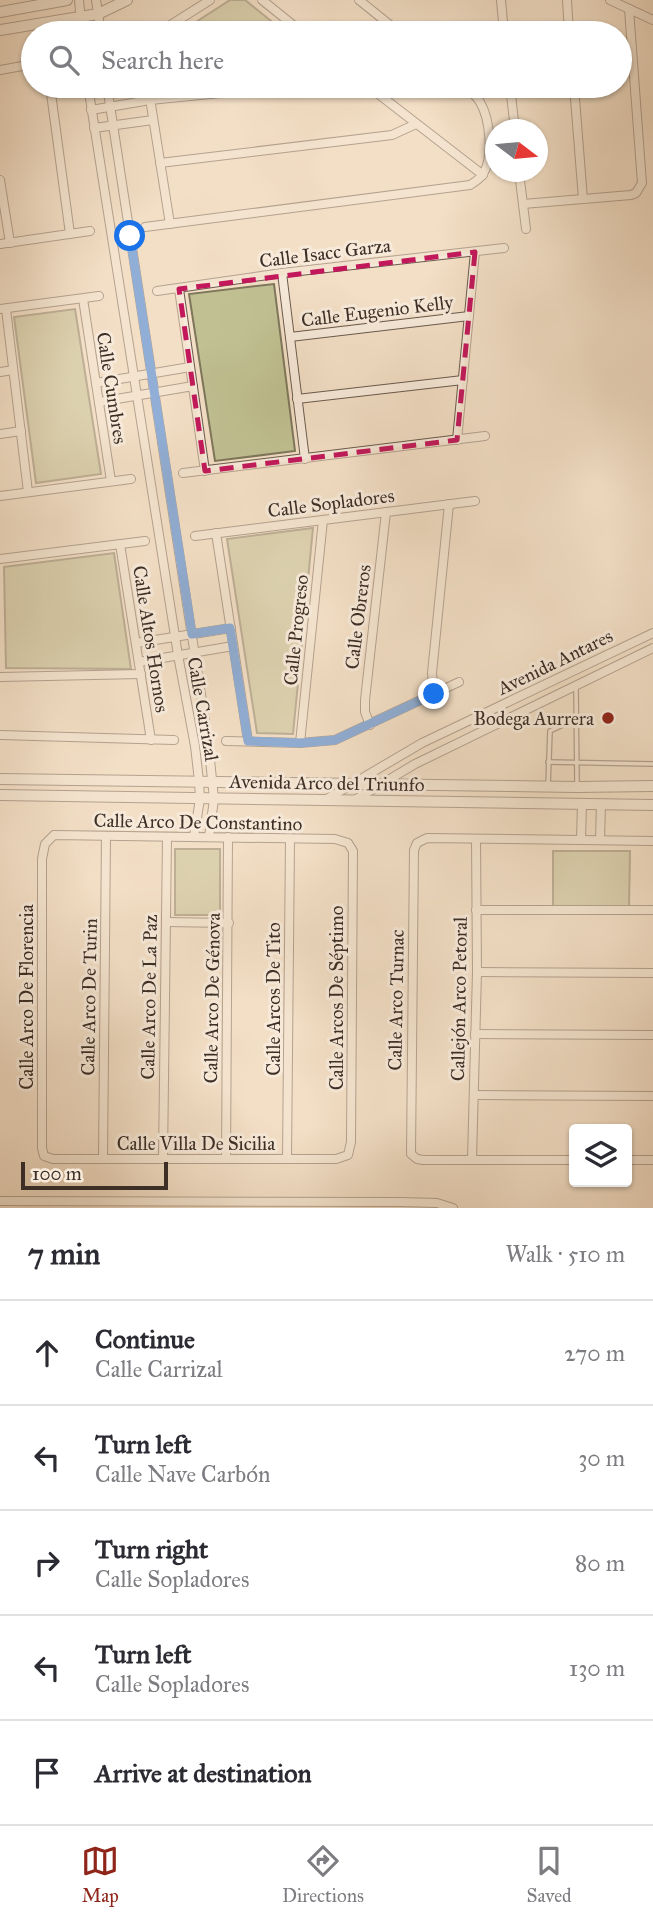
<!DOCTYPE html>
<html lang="en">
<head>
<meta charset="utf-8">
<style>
	body { margin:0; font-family:"IM FELL Great Primer",serif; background:#f7f7f7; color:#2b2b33 }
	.controls { position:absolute; right:21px; bottom:21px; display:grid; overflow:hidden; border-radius:7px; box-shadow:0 2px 5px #0004 }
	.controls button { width:63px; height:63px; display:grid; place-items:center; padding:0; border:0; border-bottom:2px solid #e1e1e2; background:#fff; color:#2b2b33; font:35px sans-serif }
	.compass { position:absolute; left:485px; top:119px; width:63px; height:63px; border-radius:50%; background:#fff; box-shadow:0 2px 5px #0004; rotate:106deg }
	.scale { position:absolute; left:21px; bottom:18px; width:147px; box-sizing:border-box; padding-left:7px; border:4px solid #3d2e26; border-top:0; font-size:19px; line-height:24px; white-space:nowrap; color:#3d2e26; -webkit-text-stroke:5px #f7eada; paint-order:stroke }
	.stop { position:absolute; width:21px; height:21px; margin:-16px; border:5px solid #1a73e8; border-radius:50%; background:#fff }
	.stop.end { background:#1a73e8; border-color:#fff; box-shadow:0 2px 7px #0008 }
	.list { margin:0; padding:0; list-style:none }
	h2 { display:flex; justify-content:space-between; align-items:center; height:91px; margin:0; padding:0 28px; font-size:30px }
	h2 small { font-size:23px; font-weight:400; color:#7c7c81 }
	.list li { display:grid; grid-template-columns:46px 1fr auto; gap:21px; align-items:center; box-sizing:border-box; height:105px; padding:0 28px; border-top:2px solid #e1e1e2 }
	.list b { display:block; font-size:26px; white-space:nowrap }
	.list p { margin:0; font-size:23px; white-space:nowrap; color:#7c7c81 }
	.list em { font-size:23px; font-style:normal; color:#7c7c81 }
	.icon { flex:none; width:38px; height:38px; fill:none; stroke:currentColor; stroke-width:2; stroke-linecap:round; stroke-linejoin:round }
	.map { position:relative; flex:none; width:653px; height:1208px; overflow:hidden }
	.search { position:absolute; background:#fff; box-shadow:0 2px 5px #0004; left:21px; right:21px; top:21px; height:77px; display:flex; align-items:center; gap:18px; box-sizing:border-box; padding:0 24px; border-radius:38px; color:#7c7c81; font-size:26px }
	.sheet { height:616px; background:#fff }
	nav { display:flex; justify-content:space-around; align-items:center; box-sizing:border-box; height:98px; border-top:2px solid #e1e1e2; background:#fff; font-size:19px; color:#7c7c81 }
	nav a { display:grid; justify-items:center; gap:4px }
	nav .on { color:#8f2418 }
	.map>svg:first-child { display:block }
	.green { fill:#c0c092; stroke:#7e775c; stroke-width:2 }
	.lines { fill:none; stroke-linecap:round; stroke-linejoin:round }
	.service-casing { stroke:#6a5a4e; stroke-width:6 }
	.minor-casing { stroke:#6a5a4e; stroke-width:10 }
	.tertiary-casing { stroke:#6a5a4e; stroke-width:12 }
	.service { stroke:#f7eada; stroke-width:3.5 }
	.minor { stroke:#f7eada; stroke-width:8 }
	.tertiary { stroke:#f7eada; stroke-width:10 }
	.route { stroke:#1a73e8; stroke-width:9 }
	.marked { fill:none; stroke:#c2185b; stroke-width:5; stroke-dasharray:14 9; stroke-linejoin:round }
	.poi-dot { fill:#8f2418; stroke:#f7eada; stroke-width:2.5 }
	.labels { text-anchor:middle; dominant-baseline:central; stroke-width:6; stroke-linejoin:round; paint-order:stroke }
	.street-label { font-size:19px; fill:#3d2e26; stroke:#f7eada }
	.poi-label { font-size:19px; fill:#3d2e26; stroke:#f7eada; text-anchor:end }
</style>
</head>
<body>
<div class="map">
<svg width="653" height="1208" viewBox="0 0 653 1208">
	<rect width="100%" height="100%" fill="#f3dfc6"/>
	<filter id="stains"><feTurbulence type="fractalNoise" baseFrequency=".00286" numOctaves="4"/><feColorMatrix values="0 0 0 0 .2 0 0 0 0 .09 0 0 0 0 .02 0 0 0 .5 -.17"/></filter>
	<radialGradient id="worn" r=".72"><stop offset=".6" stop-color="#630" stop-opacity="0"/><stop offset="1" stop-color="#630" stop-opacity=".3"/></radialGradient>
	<!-- green -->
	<g class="green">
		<polygon points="230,0 245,0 286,33 179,33"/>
		<polygon points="274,284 295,451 215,461 189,294"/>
		<polygon points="75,309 101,474 36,483 14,317"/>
		<polygon points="313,528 293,734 257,733 227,539"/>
		<polygon points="114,553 131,669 6,668 4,567"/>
		<rect x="175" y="849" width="45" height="66"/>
		<polygon points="553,851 630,851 629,906 553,906"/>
	</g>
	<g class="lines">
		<!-- service casing -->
		<g class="service-casing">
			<g id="service">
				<polyline points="576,687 577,784"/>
				<polyline points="548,762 653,764"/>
				<polyline points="548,786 550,731 577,718"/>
			</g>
		</g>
		<!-- minor casing -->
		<g class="minor-casing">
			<g id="minor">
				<polyline points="79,0 82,33"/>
				<polyline points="96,0 101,33"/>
				<polyline points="262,0 303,33"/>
				<polyline points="359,0 400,33"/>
				<polyline points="501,0 504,33"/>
				<polyline points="567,0 569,33"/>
				<polyline points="610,0 653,20"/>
				<polyline points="158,33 210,0"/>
				<polyline points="0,70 33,64"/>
				<polyline points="50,86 70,234"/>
				<polyline points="88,86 178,655 195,746 199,781 200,799 194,836"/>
				<polyline points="107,86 208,740 214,799 209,837"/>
				<polyline points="148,86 170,224"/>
				<polyline points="368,86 483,175"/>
				<polyline points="510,86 515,130"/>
				<polyline points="574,86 583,199"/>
				<polyline points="91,110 150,100 291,86"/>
				<polyline points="94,128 153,120"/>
				<polyline points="160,163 392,135 416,124"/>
				<polyline points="519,172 526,229"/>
				<polyline points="0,180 10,243"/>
				<polyline points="523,204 631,195 636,193 642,183 629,9"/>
				<path d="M145,227L470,185C475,182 480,179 483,174C494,157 490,119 480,102C476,96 470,90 464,86"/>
				<polyline points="0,244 90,231"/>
				<polyline points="282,273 305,459"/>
				<polyline points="179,289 205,471"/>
				<polyline points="157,291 282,273 504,248"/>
				<polyline points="83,299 111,481"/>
				<polyline points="0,309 99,296"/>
				<polyline points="6,309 28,492"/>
				<polyline points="290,337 469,316"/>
				<polyline points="0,372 13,370"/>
				<polyline points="96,383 190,367"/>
				<polyline points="297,399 463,380"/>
				<polyline points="99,402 193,386"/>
				<polyline points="0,434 21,431"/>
				<polyline points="457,440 475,252"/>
				<polyline points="183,473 485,436"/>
				<polyline points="0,496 131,479"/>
				<polyline points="216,533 248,741"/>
				<polyline points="195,536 475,501"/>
				<polyline points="120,544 151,740"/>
				<polyline points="0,559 145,541"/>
				<polyline points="136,643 231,628"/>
				<polyline points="139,662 233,646"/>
				<polyline points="0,677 141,674"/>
				<polyline points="434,694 432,673 449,504"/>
				<polyline points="370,725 365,712 365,700 386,512"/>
				<polyline points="0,735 174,740"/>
				<polyline points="226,741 300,743 335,740 459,682"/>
				<polyline points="300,743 323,520"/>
				<polyline points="325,800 422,743 653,633"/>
				<polyline points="353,801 415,764 653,648"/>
				<polygon points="54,835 335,839 348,843 353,851 351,1142 348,1155 336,1159 53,1159 44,1156 42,1148 42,859 45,844"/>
				<polyline points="581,840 582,803"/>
				<polyline points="600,840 601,804"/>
				<polyline points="476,910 653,910"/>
				<polyline points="166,922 229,923"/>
				<polyline points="477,972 653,973"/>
				<polyline points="475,1034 653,1035"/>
				<polyline points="474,1095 653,1096"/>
				<polyline points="103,1159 106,836"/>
				<polyline points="163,1159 167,837"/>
				<polyline points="226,1159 228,837"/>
				<polyline points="287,1159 290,839"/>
				<polyline points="472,1159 477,972 476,839"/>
				<polyline points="574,1160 423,1160 417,1159 411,1154 414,850 417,843 427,838 653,841"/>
				<polyline points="627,1160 653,1160"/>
				<polyline points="0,1201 401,1202 437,1203 453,1208"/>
			</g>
		</g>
		<!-- tertiary casing -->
		<g class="tertiary-casing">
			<g id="tertiary">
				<polyline points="0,12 67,0"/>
				<polyline points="0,30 98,14 127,0"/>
				<polyline points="0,779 577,787 653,786"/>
				<polyline points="0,795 653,805"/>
			</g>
		</g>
		<!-- service -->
		<use href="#service" class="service"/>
		<!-- minor -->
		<use href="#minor" class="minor"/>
		<!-- tertiary -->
		<use href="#tertiary" class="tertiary"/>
	</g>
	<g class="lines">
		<!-- route -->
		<polyline class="route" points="130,236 192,634 230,628 248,741 300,743 335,740 434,694"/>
	</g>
	<!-- marked area -->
	<path d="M0 0H653V1208H0ZM475,252L457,440L205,471L179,289Z" fill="#f3dfc6" fill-opacity=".55" fill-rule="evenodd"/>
	<path class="marked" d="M475,252L457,440L205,471L179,289Z"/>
	<!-- markers -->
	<circle class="poi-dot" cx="608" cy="718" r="7"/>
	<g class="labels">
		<!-- street labels -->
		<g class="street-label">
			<text transform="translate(325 253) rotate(-7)">Calle Isacc Garza</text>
			<text transform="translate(377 311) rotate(-7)">Calle Eugenio Kelly</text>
			<text transform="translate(112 388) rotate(81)">Calle Cumbres</text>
			<text transform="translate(331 503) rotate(-7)">Calle Sopladores</text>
			<text transform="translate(358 617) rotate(-83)">Calle Obreros</text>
			<text transform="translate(296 630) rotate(-84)">Calle Progreso</text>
			<text transform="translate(151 639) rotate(81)">Calle Altos Hornos</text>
			<text transform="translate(555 662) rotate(-26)">Avenida Antares</text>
			<text transform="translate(203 709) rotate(80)">Calle Carrizal</text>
			<text transform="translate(327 783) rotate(1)">Avenida Arco del Triunfo</text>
			<text transform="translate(198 822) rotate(1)">Calle Arco De Constantino</text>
			<text transform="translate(26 997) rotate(-90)">Calle Arco De Florencia</text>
			<text transform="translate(89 997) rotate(-89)">Calle Arco De Turin</text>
			<text transform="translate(149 997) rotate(-89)">Calle Arco De La Paz</text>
			<text transform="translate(212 998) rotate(-89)">Calle Arco De Génova</text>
			<text transform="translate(336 998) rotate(-90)">Calle Arcos De Séptimo</text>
			<text transform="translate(273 999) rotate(-90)">Calle Arcos De Tito</text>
			<text transform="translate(459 999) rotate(-89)">Callejón Arco Petoral</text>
			<text transform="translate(396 1000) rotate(-89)">Calle Arco Turnac</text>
			<text x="196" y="1143">Calle Villa De Sicilia</text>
		</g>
		<!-- poi labels -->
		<g class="poi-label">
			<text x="594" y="718">Bodega Aurrera</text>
		</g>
	</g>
	<rect width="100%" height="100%" filter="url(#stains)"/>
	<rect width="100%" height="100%" fill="url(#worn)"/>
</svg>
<div class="controls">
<button><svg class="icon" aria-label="layers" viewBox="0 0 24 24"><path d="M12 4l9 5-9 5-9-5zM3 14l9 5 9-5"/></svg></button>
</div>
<svg class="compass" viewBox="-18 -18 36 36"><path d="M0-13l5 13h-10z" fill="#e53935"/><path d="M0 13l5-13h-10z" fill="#7c7c81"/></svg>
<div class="scale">100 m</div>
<div class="stop" style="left:130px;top:236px"></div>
<div class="stop end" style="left:434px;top:694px"></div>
<div class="search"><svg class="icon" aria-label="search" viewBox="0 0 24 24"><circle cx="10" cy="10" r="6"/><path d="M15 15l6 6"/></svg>Search here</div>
</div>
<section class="sheet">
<h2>7 min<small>Walk · 510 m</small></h2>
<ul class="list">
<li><svg class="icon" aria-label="ahead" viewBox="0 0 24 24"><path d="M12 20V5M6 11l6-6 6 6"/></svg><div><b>Continue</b><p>Calle Carrizal</p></div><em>270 m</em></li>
<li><svg class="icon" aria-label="left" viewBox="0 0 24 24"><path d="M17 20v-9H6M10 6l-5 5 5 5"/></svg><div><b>Turn left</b><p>Calle Nave Carbón</p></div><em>30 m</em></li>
<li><svg class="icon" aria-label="right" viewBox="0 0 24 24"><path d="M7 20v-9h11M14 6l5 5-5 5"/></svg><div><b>Turn right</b><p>Calle Sopladores</p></div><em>80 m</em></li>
<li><svg class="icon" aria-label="left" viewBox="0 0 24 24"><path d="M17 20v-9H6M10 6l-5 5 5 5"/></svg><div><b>Turn left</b><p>Calle Sopladores</p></div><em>130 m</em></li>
<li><svg class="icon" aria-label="arrive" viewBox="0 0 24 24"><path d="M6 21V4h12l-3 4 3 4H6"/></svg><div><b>Arrive at destination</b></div></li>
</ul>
</section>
<nav>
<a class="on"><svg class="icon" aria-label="map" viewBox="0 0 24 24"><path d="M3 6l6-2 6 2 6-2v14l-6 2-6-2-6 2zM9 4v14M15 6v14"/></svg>Map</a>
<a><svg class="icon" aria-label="directions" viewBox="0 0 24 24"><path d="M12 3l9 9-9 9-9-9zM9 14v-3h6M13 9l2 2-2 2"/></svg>Directions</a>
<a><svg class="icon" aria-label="saved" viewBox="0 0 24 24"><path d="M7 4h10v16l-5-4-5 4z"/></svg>Saved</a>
</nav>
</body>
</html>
